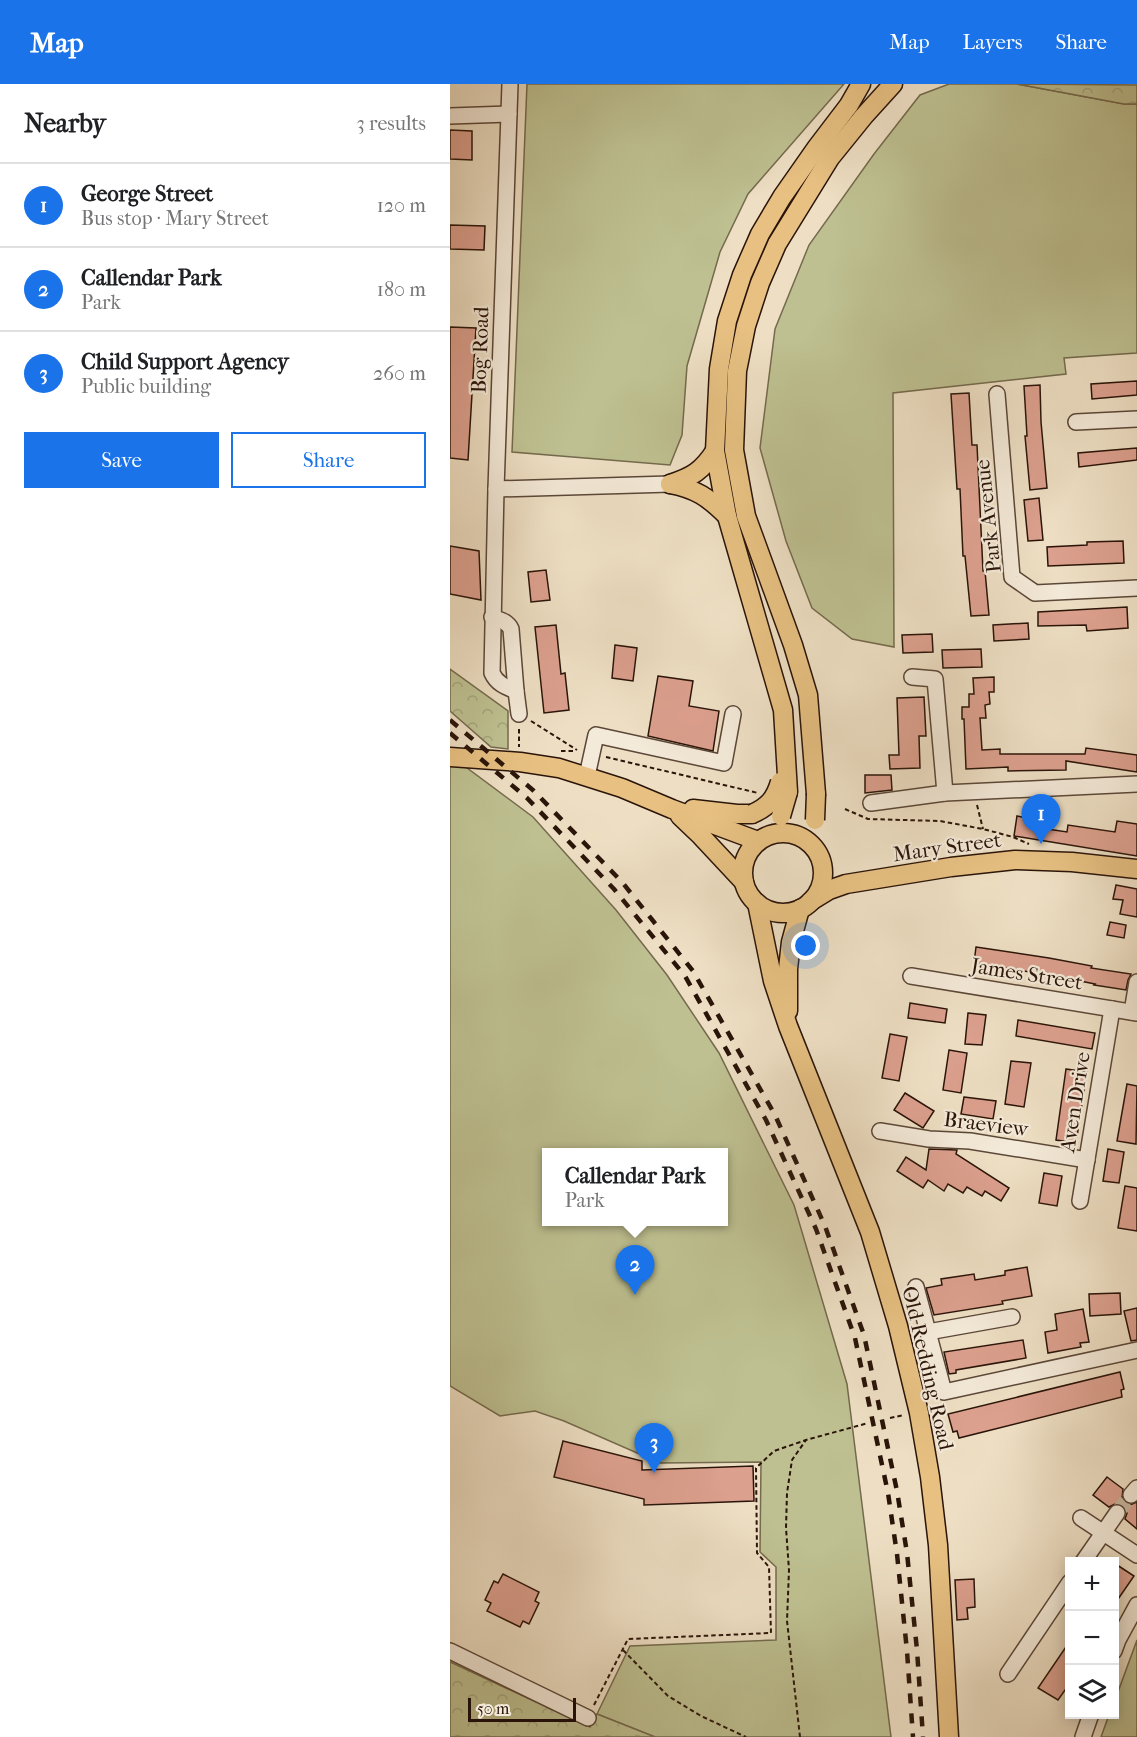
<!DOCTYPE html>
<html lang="en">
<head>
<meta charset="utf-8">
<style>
	body { margin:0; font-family:"IM FELL French Canon",serif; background:#f6f6f6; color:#202124 }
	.controls { position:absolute; right:18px; bottom:18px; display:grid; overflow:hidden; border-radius:0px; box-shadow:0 3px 15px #0003 }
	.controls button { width:54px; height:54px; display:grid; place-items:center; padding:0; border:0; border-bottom:2px solid #e0e0e0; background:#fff; color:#202124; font:30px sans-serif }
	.scale { position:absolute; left:18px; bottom:15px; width:108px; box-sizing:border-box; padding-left:6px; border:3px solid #2a1409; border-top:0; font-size:16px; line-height:21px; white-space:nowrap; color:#2a1409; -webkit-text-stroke:4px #f4ead9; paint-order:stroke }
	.you { position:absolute; left:356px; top:862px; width:21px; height:21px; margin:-15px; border:4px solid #fff; border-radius:50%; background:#1a73e8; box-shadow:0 0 0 9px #1a73e833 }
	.badge { display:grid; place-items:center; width:39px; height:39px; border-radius:50%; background:#1a73e8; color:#fff; font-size:20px; font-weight:700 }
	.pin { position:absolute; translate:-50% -50px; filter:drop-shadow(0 2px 3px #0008) }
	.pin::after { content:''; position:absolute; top:32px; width:21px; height:18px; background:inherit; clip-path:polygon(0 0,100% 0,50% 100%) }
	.popup { position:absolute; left:92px; top:1064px; width:186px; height:78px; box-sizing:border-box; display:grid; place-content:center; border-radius:0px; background:#fff; filter:drop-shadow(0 2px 4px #0005); font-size:20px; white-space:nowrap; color:#757577 }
	.popup b { font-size:22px; color:#202124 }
	.popup::after { content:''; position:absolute; left:50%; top:100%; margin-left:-12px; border:12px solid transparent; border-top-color:#fff }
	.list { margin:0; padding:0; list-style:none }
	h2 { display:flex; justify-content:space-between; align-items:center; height:78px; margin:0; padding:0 24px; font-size:26px }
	h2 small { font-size:20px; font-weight:400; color:#757577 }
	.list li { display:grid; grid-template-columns:39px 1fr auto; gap:18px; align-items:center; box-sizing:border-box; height:84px; padding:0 24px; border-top:2px solid #e0e0e0 }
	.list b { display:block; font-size:22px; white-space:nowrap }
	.list p { margin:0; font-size:20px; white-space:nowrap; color:#757577 }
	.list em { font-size:20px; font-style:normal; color:#757577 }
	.actions { display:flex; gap:12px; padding:18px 24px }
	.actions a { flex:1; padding:14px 0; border:2px solid #1a73e8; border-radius:0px; text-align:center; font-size:21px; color:#1a73e8 }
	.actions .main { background:#1a73e8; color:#fff }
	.icon { flex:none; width:33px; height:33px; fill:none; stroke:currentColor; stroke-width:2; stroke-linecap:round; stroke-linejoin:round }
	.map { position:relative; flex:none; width:687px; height:1653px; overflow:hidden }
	header { display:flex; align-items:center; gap:36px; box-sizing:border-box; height:84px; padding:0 30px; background:#1a73e8; color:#fff }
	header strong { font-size:28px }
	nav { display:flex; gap:33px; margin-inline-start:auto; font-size:21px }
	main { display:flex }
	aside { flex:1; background:#fff }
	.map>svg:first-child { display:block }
	.green { fill:#bec091; stroke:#746a4d; stroke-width:1.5; fill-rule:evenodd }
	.forest { fill:url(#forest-crowns); stroke:#746a4d; stroke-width:1.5 }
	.building { fill:#dca08e; stroke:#2a1409; stroke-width:1.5 }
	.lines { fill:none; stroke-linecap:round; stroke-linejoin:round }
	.minor-tunnel { stroke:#c7b69f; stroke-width:15; stroke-dasharray:15 8; stroke-linecap:butt }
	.minor-casing { stroke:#5b4738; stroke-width:18 }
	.major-casing { stroke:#2a1409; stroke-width:21 }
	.path { stroke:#2a1409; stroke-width:2; stroke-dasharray:4.5 3; stroke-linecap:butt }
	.minor { stroke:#f4ead9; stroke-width:15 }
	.major { stroke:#e7c082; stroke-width:18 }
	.rail { stroke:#2a1409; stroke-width:4.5; stroke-dasharray:10 10; stroke-linecap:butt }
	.major-bridge-casing { stroke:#2a1409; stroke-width:21; stroke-linecap:butt }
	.major-bridge { stroke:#e7c082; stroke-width:18 }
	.labels { text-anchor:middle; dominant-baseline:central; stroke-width:4.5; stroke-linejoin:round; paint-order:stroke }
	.street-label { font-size:21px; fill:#2a1409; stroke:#f4ead9 }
</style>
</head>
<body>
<header>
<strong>Map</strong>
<nav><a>Map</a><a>Layers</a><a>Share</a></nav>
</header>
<main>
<aside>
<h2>Nearby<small>3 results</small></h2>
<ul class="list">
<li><span class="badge">1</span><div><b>George Street</b><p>Bus stop · Mary Street</p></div><em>120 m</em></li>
<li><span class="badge">2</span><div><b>Callendar Park</b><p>Park</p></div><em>180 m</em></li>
<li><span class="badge">3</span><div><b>Child Support Agency</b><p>Public building</p></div><em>260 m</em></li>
</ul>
<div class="actions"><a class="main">Save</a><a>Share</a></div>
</aside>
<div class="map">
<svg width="687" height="1653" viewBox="0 0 687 1653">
	<defs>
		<pattern id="forest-crowns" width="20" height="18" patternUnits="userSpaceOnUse" patternTransform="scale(1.5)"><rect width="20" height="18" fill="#bec091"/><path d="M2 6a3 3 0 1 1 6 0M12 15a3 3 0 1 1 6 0" fill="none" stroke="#a3a47c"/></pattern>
	</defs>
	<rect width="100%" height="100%" fill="#eedfc4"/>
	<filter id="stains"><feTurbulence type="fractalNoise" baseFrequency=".00333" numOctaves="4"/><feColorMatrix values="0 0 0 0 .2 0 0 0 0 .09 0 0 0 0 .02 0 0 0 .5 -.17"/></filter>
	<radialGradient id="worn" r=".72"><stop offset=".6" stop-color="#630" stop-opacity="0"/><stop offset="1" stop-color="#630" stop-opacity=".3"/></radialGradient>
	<!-- green -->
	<g class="green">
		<polygon points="77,0 394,0 298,110 270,168 237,282 232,351 220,381 62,368"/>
		<polygon points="499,0 567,0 674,20 687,20 687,269 614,274 616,290 443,309 444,563 402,555 362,524 336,457 310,364 325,245 359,161 424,70 470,11"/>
		<path d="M0,681H13L83,733L166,826L217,891L269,969L344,1121L397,1300L441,1653H205L147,1630L180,1562L326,1556V1483L310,1468L311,1378L210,1379L114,1337L85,1327L50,1332L0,1302ZM96,1068H274V1138H96Z"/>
		<polygon points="687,1556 687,1653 651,1653 659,1631 664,1630 665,1616"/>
	</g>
	<!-- forest -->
	<g class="forest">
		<polygon points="567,0 687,1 687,20 674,20"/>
		<polygon points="0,585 58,627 58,665 41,663 0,627"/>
		<polygon points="0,1578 140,1643 147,1630 205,1653 0,1653"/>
	</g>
	<!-- building -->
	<g class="building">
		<polygon points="0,46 22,47 22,76 0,75"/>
		<polygon points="0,141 35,142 34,166 0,165"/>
		<polygon points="0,243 26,244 18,376 0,374"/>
		<polygon points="687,297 687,311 642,315 641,300"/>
		<polygon points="590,301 591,338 597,404 580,406 575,352 577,352 574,302"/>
		<polygon points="519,309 522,361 527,361 533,487 535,487 539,531 521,532 515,472 513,472 510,405 507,405 501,310"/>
		<polygon points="687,364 687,376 629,383 628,369"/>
		<polygon points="589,414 593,456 578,457 574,416"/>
		<polygon points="673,457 674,479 598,482 597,463 637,461 637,458"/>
		<polygon points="0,462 29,467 31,516 0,510"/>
		<polygon points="96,486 100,516 81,518 78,488"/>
		<polygon points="677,523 678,544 637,547 636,541 588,542 588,528"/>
		<polygon points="578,539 579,555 544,557 543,541"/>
		<polygon points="106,541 111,590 115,589 119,626 94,629 85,543"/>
		<polygon points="482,550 483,568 453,569 452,551"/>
		<polygon points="165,561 187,564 183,597 162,594"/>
		<polygon points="531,565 532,583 493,584 492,566"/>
		<polygon points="208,592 243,597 239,622 269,627 263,667 198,652"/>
		<polygon points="544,593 544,608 539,608 540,620 535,621 536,634 530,634 532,666 550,665 550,670 635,670 636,664 687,671 687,688 616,677 616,686 558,687 558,683 516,685 514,635 512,635 512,623 519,623 519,610 524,610 523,594"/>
		<polygon points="474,613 476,652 469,652 470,684 440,685 439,671 449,671 447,614"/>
		<polygon points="415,691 441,691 442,706 415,709"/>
		<polygon points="567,732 592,737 591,744 617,748 618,741 665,748 667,737 687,740 687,772 564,752"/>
		<polygon points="666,801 687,805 687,833 670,830 673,816 663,815"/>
		<polygon points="660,838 676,841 674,854 657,851"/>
		<polygon points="526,863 599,874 642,882 641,884 681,890 678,896 676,906 644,901 645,900 605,892 524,879"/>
		<polygon points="460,919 497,925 495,939 458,934"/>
		<polygon points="518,929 536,931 532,961 515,960"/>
		<polygon points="568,936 645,949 642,965 566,952"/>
		<polygon points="440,950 457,953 449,997 432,994"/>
		<polygon points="499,966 517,969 511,1009 493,1006"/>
		<polygon points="561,977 581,979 574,1023 555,1020"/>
		<polygon points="616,985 637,988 626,1059 606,1056"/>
		<polygon points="677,1000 687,1002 686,1060 667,1057"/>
		<polygon points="455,1009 484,1027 473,1044 444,1026"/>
		<polygon points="514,1013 546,1017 543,1035 511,1030"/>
		<polygon points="479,1065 507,1066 506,1070 559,1104 551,1117 535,1107 532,1112 517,1103 513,1109 498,1100 494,1107 478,1096 473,1104 447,1087 456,1073 476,1086"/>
		<polygon points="658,1065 674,1068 669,1099 653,1097"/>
		<polygon points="594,1089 612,1092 607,1122 589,1119"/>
		<polygon points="675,1102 687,1104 687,1147 668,1144"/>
		<polygon points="577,1183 582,1212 552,1217 553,1220 484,1231 476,1204 492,1201 491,1195 524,1190 525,1196 555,1191 555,1187"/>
		<polygon points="670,1209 671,1230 640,1232 639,1210"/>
		<polygon points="687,1224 687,1256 681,1257 674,1227"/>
		<polygon points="633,1225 639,1258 630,1259 631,1263 598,1269 595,1248 607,1246 605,1230"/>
		<polygon points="573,1256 576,1274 506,1286 506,1289 499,1290 494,1268"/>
		<polygon points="670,1288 674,1305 671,1306 672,1313 509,1354 507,1347 503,1348 498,1330"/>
		<polygon points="113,1357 192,1377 192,1386 303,1382 304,1417 194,1421 194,1415 104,1393"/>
		<polygon points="657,1393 673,1405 672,1414 675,1419 680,1421 687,1418 687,1445 675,1435 677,1429 673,1421 667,1419 659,1423 643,1411"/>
		<polygon points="664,1479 684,1492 664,1521"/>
		<polygon points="53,1490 89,1508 85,1517 89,1519 79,1540 73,1537 70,1543 37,1527 41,1519 35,1516 44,1497 48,1499"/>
		<polygon points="524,1495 525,1523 517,1524 518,1535 507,1536 505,1496"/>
		<polygon points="620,1557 620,1599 608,1616 588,1604"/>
	</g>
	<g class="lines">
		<!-- minor-tunnel -->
		<polyline class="minor-tunnel" points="667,1429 681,1411"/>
		<!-- minor casing -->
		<g class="minor-casing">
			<g id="minor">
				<path d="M60,0L46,405L42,589C47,600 56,603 66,607L69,630"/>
				<polyline points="0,32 59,30"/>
				<polyline points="547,310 562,493 585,509 687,504"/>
				<polyline points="626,338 687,335"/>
				<polyline points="46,405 220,400"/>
				<path d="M42,533C50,536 57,537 61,545L66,607"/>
				<polyline points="462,593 485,595 495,709"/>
				<polyline points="137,692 146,651 274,679 283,630"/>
				<polyline points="421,719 495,709 687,700"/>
				<polyline points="461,892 687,929"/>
				<polyline points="682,928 687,898"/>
				<polyline points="430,1047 479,1055 520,1057 637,1076"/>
				<polyline points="630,1117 662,925"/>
				<polyline points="466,1203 494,1308 687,1266"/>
				<polyline points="478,1248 562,1233"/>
				<polyline points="681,1411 687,1404"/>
				<polyline points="631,1434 687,1471"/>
				<polyline points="633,1478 667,1429"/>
				<polyline points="0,1567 138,1634"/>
				<polyline points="664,1567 668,1556 687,1521"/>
				<polyline points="558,1590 620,1498"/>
				<polyline points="633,1653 641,1630"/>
			</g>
		</g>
		<!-- major casing -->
		<g class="major-casing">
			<g id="major">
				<path d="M220,400C246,405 258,413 277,432"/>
				<path d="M220,400C242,393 252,387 265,367"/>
				<polyline points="0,673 70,678 109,684 172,704 222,725 308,757"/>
				<polyline points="338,708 333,626 277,432 265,367 269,285 277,237 292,191 310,150 332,113 367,63 399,21 411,0"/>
				<polyline points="366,710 358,611 343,561 296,432 284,366 287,287 296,242 310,199 327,160 380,74 414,32 443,0"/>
				<polyline points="243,725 287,730 302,730"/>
				<polyline points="230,732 251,752 294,798"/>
				<circle cx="333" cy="789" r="40"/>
				<polyline points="361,817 379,806 396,800 501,783 565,776 622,778 687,785"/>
				<polyline points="307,819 323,897 338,942 420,1148 448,1242 469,1329 480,1393 488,1461 499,1653"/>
				<polyline points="338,927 338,885 341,858 350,825"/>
			</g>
		</g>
		<!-- path -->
		<g class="path">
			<polyline points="81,637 127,666"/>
			<polyline points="69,645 69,663"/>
			<polyline points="111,667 126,667"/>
			<polyline points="156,673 308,709"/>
			<polyline points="527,721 533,745"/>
			<polyline points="395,725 418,735 490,737 533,745 563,753 579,760"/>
			<polyline points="440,1334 454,1331"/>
			<polyline points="173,1566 218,1612 251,1632 296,1653"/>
			<polyline points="144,1621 178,1555 321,1549 319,1483 307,1469 306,1384 324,1367 356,1356 418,1339"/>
			<polyline points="350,1653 337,1537 339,1486 336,1444 337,1409 342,1376 356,1356"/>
		</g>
		<!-- minor -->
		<use href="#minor" class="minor"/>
		<!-- major -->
		<use href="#major" class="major"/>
		<!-- rail -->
		<g class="rail">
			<polyline points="0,636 84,707 172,798 243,887 325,1031 375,1142 414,1251 447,1407 457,1469 467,1566 473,1653"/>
			<polyline points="0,649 77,714 164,805 235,892 316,1036 366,1145 405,1254 438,1409 447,1470 457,1567 463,1653"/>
		</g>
		<!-- major-bridge casing -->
		<g class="major-bridge-casing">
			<g id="major-bridge">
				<path d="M302,730C318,723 325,715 330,698"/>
				<polyline points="331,732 338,708"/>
				<polyline points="365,736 366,710"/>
			</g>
		</g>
		<!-- major-bridge -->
		<use href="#major-bridge" class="major-bridge"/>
	</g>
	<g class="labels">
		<!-- street labels -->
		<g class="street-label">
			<text transform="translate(30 266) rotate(-88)">Bog Road</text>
			<text transform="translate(538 432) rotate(-96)">Park Avenue</text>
			<text transform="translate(497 763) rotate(-8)">Mary Street</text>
			<text transform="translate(577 890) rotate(9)">James Street</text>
			<text transform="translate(625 1018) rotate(-81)">Aven Drive</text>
			<text transform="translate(536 1040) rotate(7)">Braeview</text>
			<text transform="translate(478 1284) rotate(77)">Old Redding Road</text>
		</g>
	</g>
	<rect width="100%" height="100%" filter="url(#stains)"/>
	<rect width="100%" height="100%" fill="url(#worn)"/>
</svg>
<div class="controls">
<button>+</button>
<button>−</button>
<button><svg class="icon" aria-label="layers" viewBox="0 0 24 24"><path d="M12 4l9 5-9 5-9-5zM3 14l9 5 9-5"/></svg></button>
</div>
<div class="scale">50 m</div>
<div class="you"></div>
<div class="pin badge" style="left:591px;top:760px">1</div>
<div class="pin badge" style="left:185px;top:1211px">2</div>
<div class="popup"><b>Callendar Park</b>Park</div>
<div class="pin badge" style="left:204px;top:1389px">3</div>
</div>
</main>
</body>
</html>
